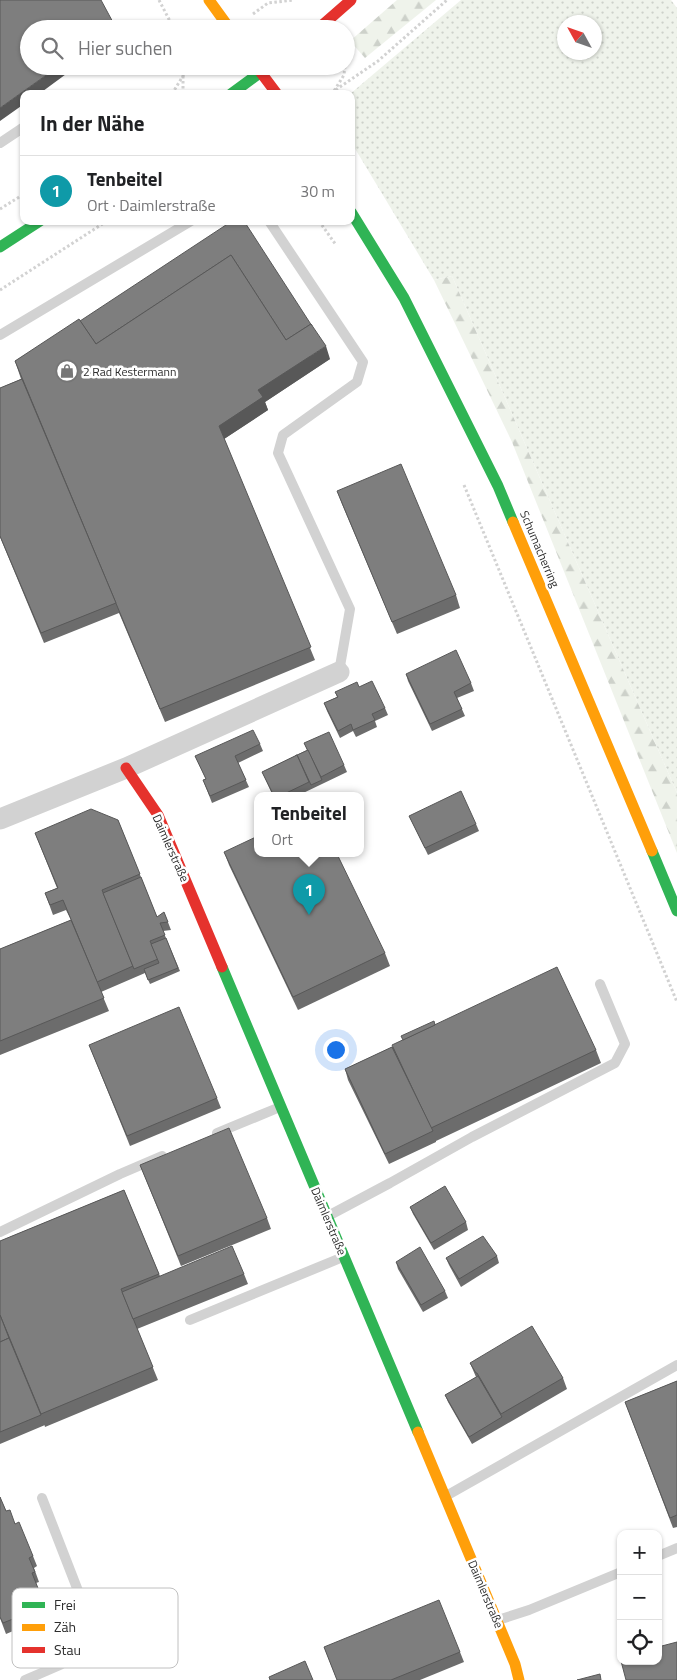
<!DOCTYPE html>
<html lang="de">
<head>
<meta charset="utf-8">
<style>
	body { margin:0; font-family:"Titillium Web",sans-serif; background:#f2f2f2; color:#202124 }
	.controls { position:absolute; right:15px; bottom:15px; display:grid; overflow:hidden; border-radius:10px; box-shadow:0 1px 4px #0004 }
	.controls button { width:45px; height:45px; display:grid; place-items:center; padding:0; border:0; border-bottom:1px solid #e0e0e0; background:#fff; color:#202124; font:25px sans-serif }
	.compass { position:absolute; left:557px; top:15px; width:45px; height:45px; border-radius:50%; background:#fff; box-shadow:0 1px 4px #0004; rotate:310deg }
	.you { position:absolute; left:335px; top:1049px; width:18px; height:18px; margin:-12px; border:4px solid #fff; border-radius:50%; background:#1a73e8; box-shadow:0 0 0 8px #1a73e833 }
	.badge { display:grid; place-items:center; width:32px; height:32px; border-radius:50%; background:#db2777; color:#fff; font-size:16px; font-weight:700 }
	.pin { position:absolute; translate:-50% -41px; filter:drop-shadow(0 1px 2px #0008) }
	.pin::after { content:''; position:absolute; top:26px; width:18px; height:15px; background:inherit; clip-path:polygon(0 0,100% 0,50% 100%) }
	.popup { position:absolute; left:254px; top:792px; width:110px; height:65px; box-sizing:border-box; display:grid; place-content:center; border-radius:10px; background:#fff; filter:drop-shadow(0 1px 4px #0005); font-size:16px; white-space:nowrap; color:#757577 }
	.popup b { font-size:19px; color:#202124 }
	.popup::after { content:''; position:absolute; left:50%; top:100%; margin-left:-10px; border:10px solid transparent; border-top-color:#fff }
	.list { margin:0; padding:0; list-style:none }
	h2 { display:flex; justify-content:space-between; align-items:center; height:65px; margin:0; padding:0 20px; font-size:21px }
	h2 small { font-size:16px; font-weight:400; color:#757577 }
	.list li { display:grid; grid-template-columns:32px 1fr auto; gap:15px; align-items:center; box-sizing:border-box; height:70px; padding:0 20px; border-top:1px solid #e0e0e0 }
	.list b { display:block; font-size:19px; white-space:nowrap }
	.list p { margin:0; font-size:16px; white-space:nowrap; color:#757577 }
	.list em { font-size:16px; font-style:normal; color:#757577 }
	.icon { flex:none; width:28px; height:28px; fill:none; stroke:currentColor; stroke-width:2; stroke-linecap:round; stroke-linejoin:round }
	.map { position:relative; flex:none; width:677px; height:1680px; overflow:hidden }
	.search { position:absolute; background:#fff; box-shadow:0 1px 4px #0004; left:20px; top:20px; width:335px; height:55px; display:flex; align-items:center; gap:12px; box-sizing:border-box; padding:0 18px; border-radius:28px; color:#757577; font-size:19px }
	.panel { position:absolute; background:#fff; box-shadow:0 1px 4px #0004; left:20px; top:90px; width:335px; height:135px; border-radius:10px }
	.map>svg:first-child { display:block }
	.grass { fill:url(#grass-dots); fill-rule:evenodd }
	.forest { fill:url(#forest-firs) }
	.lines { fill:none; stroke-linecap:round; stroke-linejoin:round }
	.path { stroke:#d2d2d2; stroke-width:3; stroke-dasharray:2.5 2.5; stroke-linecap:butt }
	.lane { stroke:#d2d2d2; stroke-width:10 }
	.street { stroke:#d2d2d2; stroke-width:21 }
	.fast { stroke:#30b455; stroke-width:11 }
	.slow { stroke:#ff9f0a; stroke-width:11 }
	.jam { stroke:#e5322d; stroke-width:11 }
	.wall { fill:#6c6c6c }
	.shaded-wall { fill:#585858 }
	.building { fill:#7e7e7e; stroke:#585858 }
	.labels { text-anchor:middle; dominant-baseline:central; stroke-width:5; stroke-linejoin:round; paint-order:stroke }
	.poi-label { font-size:12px; fill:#2d2d2d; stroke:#fff; text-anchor:start }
	.street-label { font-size:12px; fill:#2d2d2d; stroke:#fff }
	.key { fill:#fff; stroke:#c0c0c0; stroke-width:1 }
	.key-label { font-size:14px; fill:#2d2d2d }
</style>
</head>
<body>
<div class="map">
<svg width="677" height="1680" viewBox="0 0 677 1680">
	<defs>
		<pattern id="grass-dots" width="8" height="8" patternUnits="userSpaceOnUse" patternTransform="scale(1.25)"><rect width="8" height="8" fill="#eff3eb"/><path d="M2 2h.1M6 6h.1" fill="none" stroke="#cdd1ca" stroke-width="1.8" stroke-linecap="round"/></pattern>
		<pattern id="forest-firs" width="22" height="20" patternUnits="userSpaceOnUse" patternTransform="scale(1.25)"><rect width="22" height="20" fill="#eff3eb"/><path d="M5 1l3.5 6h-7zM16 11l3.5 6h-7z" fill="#cdd1ca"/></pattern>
	</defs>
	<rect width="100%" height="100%" fill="#fff"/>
	<!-- grass -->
	<path class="grass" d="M461,0H671L677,8V793L452,276L434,280L351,142V94H350ZM564,22H594V52H564Z"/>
	<!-- forest -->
	<g class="forest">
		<polygon points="397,0 436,0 365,58 350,41"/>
		<polygon points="452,276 677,793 677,853 512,442 434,280"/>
	</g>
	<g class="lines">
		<!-- path -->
		<g class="path">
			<polyline points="159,0 174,29"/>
			<polyline points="253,14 268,3 294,0"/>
			<polyline points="183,66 183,94"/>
			<polyline points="345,66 344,75 334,91 378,61 447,0"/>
			<polyline points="172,94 189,66"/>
			<polyline points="0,209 24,194"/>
			<polyline points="319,221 336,245"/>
			<polyline points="0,290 107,221"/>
			<polyline points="464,485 677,1002"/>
		</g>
		<!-- lane -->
		<g class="lane">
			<polyline points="0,143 24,127"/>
			<polyline points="269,221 363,362 357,382 283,435 278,453 350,609 339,672"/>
			<polyline points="0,335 191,221"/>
			<polyline points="217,1133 280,1107"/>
			<polyline points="328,1216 390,1183 472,1137 615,1063 625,1044 600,984"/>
			<polyline points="0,1232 120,1174 162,1156"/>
			<polyline points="190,1320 343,1257"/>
			<polyline points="446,1496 677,1365"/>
			<polyline points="658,1556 677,1548"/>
			<polyline points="498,1620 529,1610 621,1572"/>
			<polyline points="25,1680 60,1665 90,1648 96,1637 42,1498"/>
		</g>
		<!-- street -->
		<polyline class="street" points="0,819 126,768 339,672"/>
		<!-- fast -->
		<g class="fast">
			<polyline points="231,94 269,66"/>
			<polyline points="351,212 404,298 498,486 513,522"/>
			<polyline points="0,247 40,221"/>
			<polyline points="652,851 677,911"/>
			<polyline points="222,967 418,1432"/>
		</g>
		<!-- slow -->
		<g class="slow">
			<polyline points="209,0 230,29"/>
			<polyline points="513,522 652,851"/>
			<polyline points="418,1432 515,1664 519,1680"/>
		</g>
		<!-- jam -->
		<g class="jam">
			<polyline points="318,29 351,0"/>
			<polyline points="256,66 277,94"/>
			<polyline points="126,768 158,815 222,967"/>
		</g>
	</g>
	<!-- wall -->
	<g class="wall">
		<polygon points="80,321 330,359 265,402 268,410 224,439 315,660 165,722 119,613 44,643 0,537 0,388 21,379 15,361"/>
		<polygon points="337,491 456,595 460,608 397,634 342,504"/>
		<polygon points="406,674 471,683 474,691 457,698 465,716 432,731 408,681"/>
		<polygon points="359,687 385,708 388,715 375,721 377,727 356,737 353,731 340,738 327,711 324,703 337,697 335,692"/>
		<polygon points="304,743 344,765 347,772 297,796 273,796 262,772 307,750"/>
		<polygon points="260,744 263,751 238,763 249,787 212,803 203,780 206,779 195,756"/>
		<polygon points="409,816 476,824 479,831 428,855"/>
		<polygon points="118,820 157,917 164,912 171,930 163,931 180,971 150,984 145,973 101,992 109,1011 0,1055 0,949 71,920 66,910 53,915 45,893 57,888 35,833"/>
		<polygon points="224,852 385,953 390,966 298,1010 229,865"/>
		<polygon points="435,1025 596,1050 601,1063 436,1141 436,1142 389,1164 348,1080 345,1069 392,1047 403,1040"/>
		<polygon points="89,1045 217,1098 221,1108 130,1146"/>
		<polygon points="140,1165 267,1218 271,1229 181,1266"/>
		<polygon points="124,1190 160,1276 244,1274 248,1284 137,1329 158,1380 45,1427 44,1423 45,1425 0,1444 0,1241"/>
		<polygon points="410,1207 466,1222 468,1230 434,1250 413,1214"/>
		<polygon points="497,1256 499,1263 461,1287 449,1265 446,1258"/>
		<polygon points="396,1262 445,1291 448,1298 423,1312 398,1269"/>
		<polygon points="470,1363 563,1378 567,1389 472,1444 448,1402 445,1395 476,1377"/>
		<polygon points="677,1381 677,1527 673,1528 625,1402"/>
		<polygon points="0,1497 6,1511 15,1524 33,1556 37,1566 34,1568 39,1582 36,1583 49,1616 6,1634 0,1618"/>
		<polygon points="324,1647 460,1652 464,1662 420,1680 337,1680"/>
	</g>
	<!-- shaded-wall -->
	<g class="shaded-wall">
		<polygon points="59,66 77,66 39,94 24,94 24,104 0,121 0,108"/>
		<polygon points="326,346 330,359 265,402 268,410 224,439 219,426 258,390"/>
	</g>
	<!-- building -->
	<g class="building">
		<polygon points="0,0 101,0 115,26 111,29 29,29 29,66 59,66 0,108"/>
		<polygon points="232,221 244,221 312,326 311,324 286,340 231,255 96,344 80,321"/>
		<polygon points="231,255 286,340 311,324 326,346 258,390 263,397 219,426 311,647 160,709 15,361 79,319 96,344"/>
		<polygon points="22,379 116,603 41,633 0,536 0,388"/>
		<polygon points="401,464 456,595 392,622 337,491"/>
		<polygon points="456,650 471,683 454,692 462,709 430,724 406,674"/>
		<polygon points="372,681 385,708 372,714 375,720 353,730 351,724 338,731 324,703 338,697 335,692 357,682 359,687"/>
		<polygon points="253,730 260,744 235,756 246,780 210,796 203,780 206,779 195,756"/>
		<polygon points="329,732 344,765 321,777 304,743"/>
		<polygon points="308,750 322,780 311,785 297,755 295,756"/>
		<polygon points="297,755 309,782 280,796 274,796 262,772"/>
		<polygon points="461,791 476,824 425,848 409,816"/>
		<polygon points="91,809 118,820 140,874 102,890 133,966 97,982 63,900 50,905 45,893 58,888 35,833"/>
		<polygon points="258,836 258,854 337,854 385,953 293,997 224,852"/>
		<polygon points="141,877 157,917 164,912 168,922 160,923 165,935 150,941 158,959 134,969 103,893"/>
		<polygon points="71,920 104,998 0,1041 0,949"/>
		<polygon points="166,938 178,968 148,980 144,969 159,963 151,944"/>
		<polygon points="557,967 596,1050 431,1128 392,1045"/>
		<polygon points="179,1007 217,1098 127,1136 89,1045"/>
		<polygon points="434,1021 435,1025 403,1040 401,1036"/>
		<polygon points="392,1047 433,1131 385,1154 345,1069"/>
		<polygon points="229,1128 267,1218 178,1256 140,1165"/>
		<polygon points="445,1186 466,1222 431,1243 410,1207"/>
		<polygon points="124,1190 159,1274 121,1289 153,1367 41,1414 0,1315 0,1241"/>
		<polygon points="483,1236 497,1256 459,1279 446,1258"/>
		<polygon points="232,1246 244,1274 133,1319 122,1292"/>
		<polygon points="420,1247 445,1291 421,1305 396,1262"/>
		<polygon points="0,1315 9,1338 0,1342"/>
		<polygon points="532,1326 563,1378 501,1414 477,1373 476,1373 470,1363"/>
		<polygon points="9,1338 41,1415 0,1432 0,1342"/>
		<polygon points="478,1376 502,1417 469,1437 445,1395"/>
		<polygon points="677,1381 677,1515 670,1518 625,1402"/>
		<polygon points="0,1497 6,1511 10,1510 15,1524 19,1522 33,1556 29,1558 35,1572 32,1573 45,1606 3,1623 0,1617"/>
		<polygon points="439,1600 460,1652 391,1680 337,1680 324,1647"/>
		<polygon points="677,1642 677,1680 626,1680 621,1661 658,1661 658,1647"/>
		<polygon points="305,1661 313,1680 270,1680 269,1677"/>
		<polygon points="600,1674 601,1680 577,1680"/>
	</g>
	<!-- icons -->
	<defs>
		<g id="shop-ring" transform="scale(1.125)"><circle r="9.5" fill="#fff" stroke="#767676" stroke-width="1.5"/><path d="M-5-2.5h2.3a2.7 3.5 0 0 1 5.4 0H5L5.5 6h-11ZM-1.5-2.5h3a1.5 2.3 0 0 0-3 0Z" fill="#767676"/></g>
	</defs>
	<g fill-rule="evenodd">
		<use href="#shop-ring" x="67" y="371"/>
	</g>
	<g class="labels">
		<!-- poi labels -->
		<g class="poi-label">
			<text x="83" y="371">2 Rad Kestermann</text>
		</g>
		<!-- street labels -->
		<g class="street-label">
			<text transform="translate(540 549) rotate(67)">Schumacherring</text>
			<text transform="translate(171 848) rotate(66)">Daimlerstraße</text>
			<text transform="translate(329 1221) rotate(67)">Daimlerstraße</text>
			<text transform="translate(486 1594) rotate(67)">Daimlerstraße</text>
		</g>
	</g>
	<!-- legend -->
	<rect x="12" y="1588" width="166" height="80" rx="8" class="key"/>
	<rect x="22" y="1602" width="23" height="6" fill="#30b455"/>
	<rect x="22" y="1624" width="23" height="7" fill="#ff9f0a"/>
	<rect x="22" y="1647" width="23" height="6" fill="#e5322d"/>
	<g class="key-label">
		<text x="54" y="1610">Frei</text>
		<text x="54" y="1632">Zäh</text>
		<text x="54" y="1655">Stau</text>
	</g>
</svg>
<div class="controls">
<button>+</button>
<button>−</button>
<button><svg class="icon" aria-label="locate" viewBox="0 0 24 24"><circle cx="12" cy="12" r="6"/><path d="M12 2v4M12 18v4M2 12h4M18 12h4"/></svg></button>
</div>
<svg class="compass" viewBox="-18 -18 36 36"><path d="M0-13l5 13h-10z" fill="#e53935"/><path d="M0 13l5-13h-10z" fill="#757577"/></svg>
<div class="you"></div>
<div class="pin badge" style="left:309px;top:915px;background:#0f9aa8">1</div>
<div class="popup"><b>Tenbeitel</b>Ort</div>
<div class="search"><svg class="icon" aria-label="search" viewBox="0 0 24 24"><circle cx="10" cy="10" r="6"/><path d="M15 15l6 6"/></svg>Hier suchen</div>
<section class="panel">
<h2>In der Nähe<small></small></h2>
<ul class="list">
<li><span class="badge" style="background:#0f9aa8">1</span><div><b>Tenbeitel</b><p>Ort · Daimlerstraße</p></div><em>30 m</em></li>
</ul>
</section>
</div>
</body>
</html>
